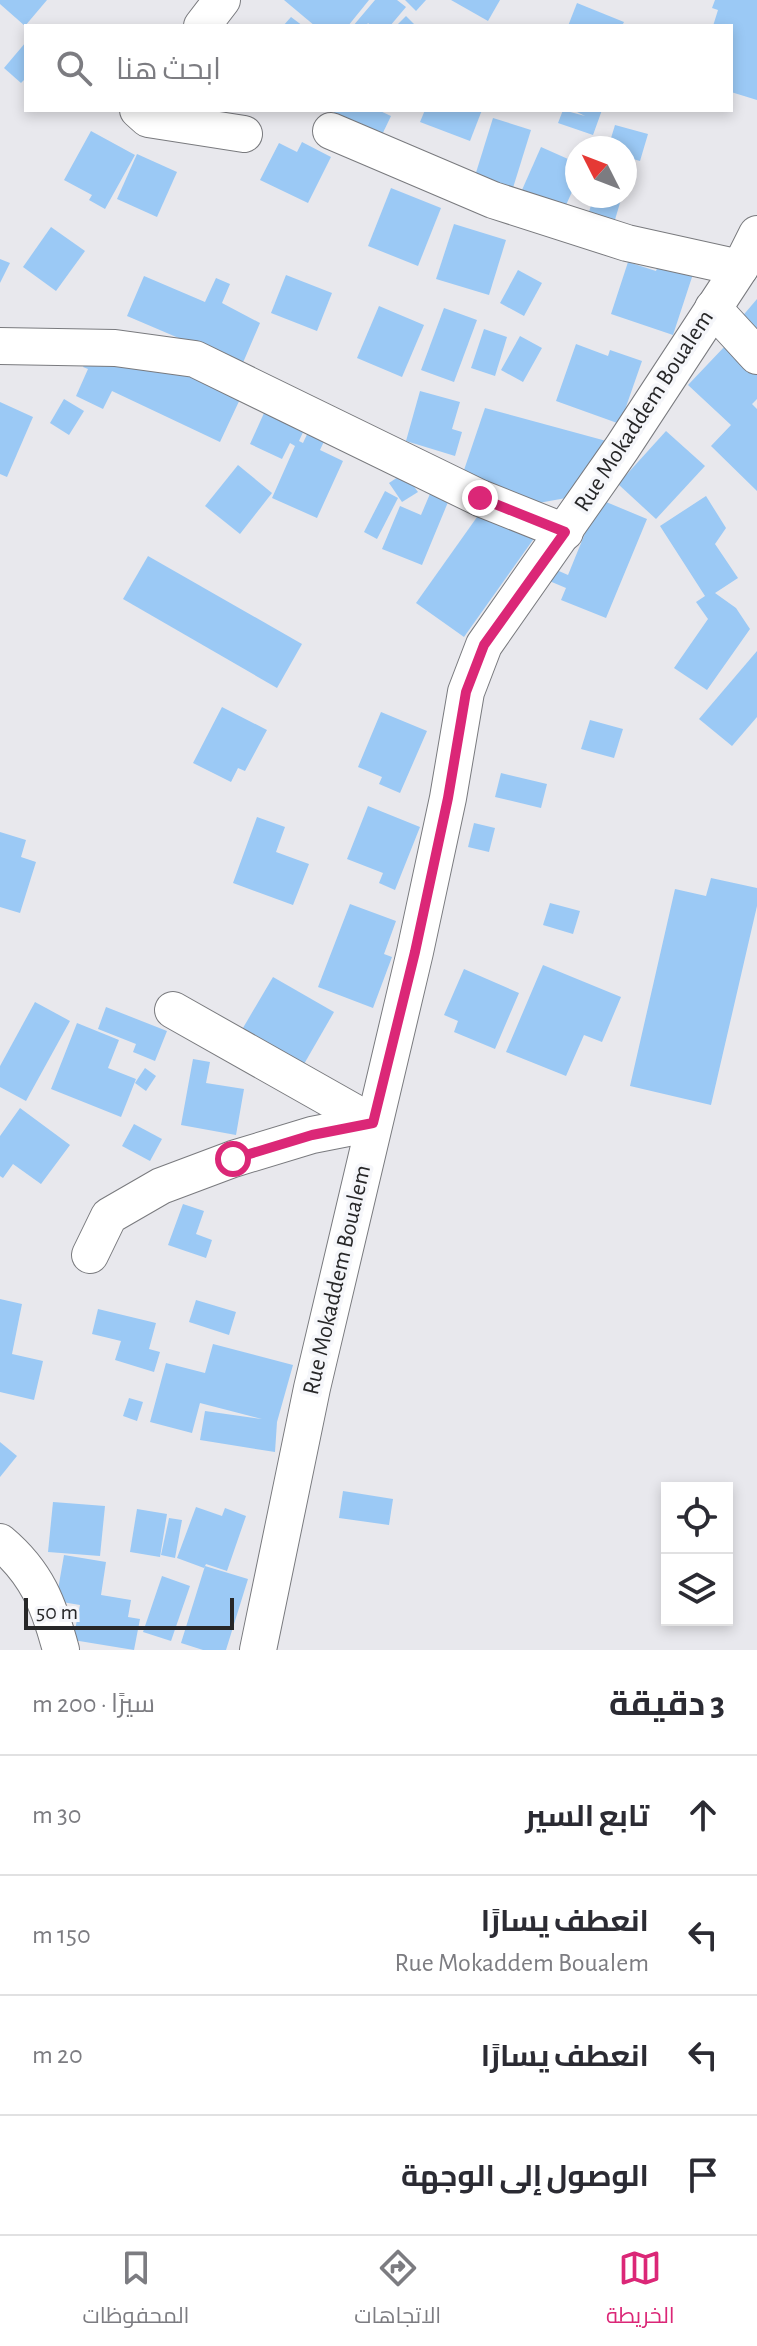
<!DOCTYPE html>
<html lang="ar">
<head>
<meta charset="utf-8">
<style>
	body { margin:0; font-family:"Alegreya Sans",Cairo,sans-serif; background:#f2f2f3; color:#2b2b33; direction:rtl }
	.controls { position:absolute; right:24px; bottom:24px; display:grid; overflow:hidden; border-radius:0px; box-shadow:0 4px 12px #0003 }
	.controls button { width:72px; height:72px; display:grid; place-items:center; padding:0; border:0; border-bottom:2px solid #e1e1e2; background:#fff; color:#2b2b33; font:40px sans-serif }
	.compass { position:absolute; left:565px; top:136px; width:72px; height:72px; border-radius:50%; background:#fff; box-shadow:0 4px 12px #0003; rotate:312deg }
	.scale { position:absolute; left:24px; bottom:20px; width:210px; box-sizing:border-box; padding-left:8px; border:4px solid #272728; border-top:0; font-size:22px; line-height:28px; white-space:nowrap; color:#272728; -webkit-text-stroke:6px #f5f6fa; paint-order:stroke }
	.stop { position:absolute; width:24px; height:24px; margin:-18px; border:6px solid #db2777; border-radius:50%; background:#fff }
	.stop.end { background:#db2777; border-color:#fff; box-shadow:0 2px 8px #0008 }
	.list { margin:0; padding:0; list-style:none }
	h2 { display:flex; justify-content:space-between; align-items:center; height:104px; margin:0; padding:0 32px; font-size:34px }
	h2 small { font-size:26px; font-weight:400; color:#7c7c81 }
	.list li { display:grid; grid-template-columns:52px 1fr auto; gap:24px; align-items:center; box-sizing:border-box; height:120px; padding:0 32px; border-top:2px solid #e1e1e2 }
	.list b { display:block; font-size:30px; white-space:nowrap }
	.list p { margin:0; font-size:26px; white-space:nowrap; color:#7c7c81 }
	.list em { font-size:26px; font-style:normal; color:#7c7c81 }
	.icon { flex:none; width:44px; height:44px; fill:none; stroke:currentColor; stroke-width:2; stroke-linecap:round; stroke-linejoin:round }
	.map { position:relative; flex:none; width:757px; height:1650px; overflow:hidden; direction:ltr }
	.search { position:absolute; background:#fff; box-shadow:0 4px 12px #0003; left:24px; right:24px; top:24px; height:88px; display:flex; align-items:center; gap:20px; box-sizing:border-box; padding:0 28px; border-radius:0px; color:#7c7c81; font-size:30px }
	.sheet { height:584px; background:#fff }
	nav { display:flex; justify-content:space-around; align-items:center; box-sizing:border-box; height:112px; border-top:2px solid #e1e1e2; background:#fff; font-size:22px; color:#7c7c81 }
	nav a { display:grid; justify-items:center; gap:4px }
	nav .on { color:#db2777 }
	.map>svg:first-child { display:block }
	.building { fill:#9bc9f5 }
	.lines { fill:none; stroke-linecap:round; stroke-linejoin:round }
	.minor-casing { stroke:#797a7e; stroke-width:38 }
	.minor { stroke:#fff; stroke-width:36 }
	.route { stroke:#db2777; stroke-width:10 }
	.labels { text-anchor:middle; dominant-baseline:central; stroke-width:7; stroke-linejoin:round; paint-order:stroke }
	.street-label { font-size:24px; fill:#272728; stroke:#f5f6fa }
</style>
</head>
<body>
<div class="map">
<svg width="757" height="1650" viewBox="0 0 757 1650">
	<rect width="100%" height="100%" fill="#e8e8ed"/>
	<!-- building -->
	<g class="building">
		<polygon points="0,0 47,0 25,26 0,4"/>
		<polygon points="284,0 369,0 348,26 315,26"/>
		<polygon points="375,0 397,0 406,7 390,26 371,26 368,23 366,26 353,26"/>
		<polygon points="405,0 426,0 416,11"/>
		<polygon points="451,0 500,0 488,21"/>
		<polygon points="715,0 757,0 757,100 731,92 731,26 713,26 718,10 712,8"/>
		<polygon points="577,3 624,22 622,26 568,26"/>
		<polygon points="406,16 416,26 396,26"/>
		<polygon points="291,17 303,26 283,26"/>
		<polygon points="26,42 26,78 21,83 4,68"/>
		<polygon points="335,110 378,110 391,116 379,141 331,120"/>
		<polygon points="425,110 482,110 470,141 420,122"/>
		<polygon points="563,110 585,116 573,110 602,110 593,135 558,123"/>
		<polygon points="493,118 531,130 512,191 474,179"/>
		<polygon points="615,125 648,134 640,161 633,159 626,184 625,148 608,148"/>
		<polygon points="91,131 135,155 105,209 89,200 92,195 64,180"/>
		<polygon points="302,142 331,157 308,203 260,180 279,143 297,152"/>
		<polygon points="541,147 577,163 577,181 560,218 518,199"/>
		<polygon points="137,154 177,172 157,217 117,199"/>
		<polygon points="391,188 441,208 418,266 368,246"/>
		<polygon points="594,196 622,196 614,223 588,215"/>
		<polygon points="454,224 506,240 489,295 436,279"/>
		<polygon points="51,227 85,251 56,291 23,267"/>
		<polygon points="0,259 10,263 0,283"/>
		<polygon points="628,262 656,271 659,263 693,274 673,335 611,314"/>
		<polygon points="518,270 542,283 524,316 500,303"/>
		<polygon points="286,275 332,293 317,331 271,313"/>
		<polygon points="144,276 205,302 216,278 230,284 222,303 260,323 242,365 127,316"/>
		<polygon points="757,299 757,334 740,319"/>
		<polygon points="379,306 424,325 402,377 357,358"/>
		<polygon points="444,308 477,320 454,382 421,370"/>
		<polygon points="484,329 507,337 495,376 471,368"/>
		<polygon points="101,330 241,397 220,442 112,391 103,409 76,396 88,369 83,367"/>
		<polygon points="520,336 542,348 523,382 501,370"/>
		<polygon points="576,344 608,356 610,350 642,361 620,424 556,401"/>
		<polygon points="726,345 757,374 757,399 752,404 757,409 757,491 711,446 731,425 688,385"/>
		<polygon points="420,391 460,402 452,429 462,432 455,456 406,441"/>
		<polygon points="64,399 84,411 69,435 50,423"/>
		<polygon points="0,402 33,417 7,477 0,474"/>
		<polygon points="269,402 309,419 299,441 303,443 310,428 327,435 320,450 343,461 317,518 272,498 295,446 290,443 282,459 250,444"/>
		<polygon points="485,408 610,442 566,498 533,504 463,473"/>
		<polygon points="666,431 705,466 656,519 618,484"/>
		<polygon points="238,465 272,493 240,534 205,506"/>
		<polygon points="404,473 418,492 402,502 389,483"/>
		<polygon points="435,482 453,490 422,565 382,549 400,506 421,515"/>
		<polygon points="385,491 398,498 377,539 364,532"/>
		<polygon points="706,496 726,528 715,544 738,578 715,593 736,608 750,629 707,690 674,668 708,619 696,602 705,596 660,526"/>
		<polygon points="599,499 647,519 606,618 561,600 566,588 547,580 552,568 568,575"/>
		<polygon points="487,503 535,537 464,637 416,603"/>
		<polygon points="148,556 302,644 277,688 123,599"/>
		<polygon points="757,651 757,717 732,746 699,719"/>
		<polygon points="222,707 267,730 245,771 238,768 231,782 193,763"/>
		<polygon points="381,712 427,731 400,793 379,784 382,777 358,767"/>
		<polygon points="590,720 623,729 614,758 581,749"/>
		<polygon points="501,773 547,784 541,808 495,797"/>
		<polygon points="368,806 420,827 395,890 379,883 383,873 347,859"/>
		<polygon points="257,817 285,827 276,852 309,864 293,905 233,883"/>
		<polygon points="474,823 495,828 489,852 468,847"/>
		<polygon points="0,832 26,840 21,857 36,862 20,913 0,907"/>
		<polygon points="711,878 757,888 757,906 711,1105 630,1086 675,889 706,896"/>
		<polygon points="550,903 580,911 573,934 543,925"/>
		<polygon points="350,904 396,921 384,954 392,957 373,1008 318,987"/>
		<polygon points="543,965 621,997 602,1042 584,1035 566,1076 506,1052"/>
		<polygon points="464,969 519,993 495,1049 454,1032 458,1021 444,1015"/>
		<polygon points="273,977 334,1012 300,1071 240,1033"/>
		<polygon points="35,1002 70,1021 26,1101 0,1087 0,1066"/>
		<polygon points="106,1007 167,1031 155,1061 133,1052 136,1044 98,1029"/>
		<polygon points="77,1023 119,1040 108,1068 136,1079 121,1117 51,1089"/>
		<polygon points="193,1059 210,1062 206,1083 244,1089 236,1135 181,1125"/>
		<polygon points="145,1068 156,1076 146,1091 135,1083"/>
		<polygon points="20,1108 70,1145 41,1184 13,1164 3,1178 0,1176 0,1136"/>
		<polygon points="134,1124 162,1139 150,1161 122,1146"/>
		<polygon points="183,1204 204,1211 196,1234 212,1240 206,1258 168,1245"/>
		<polygon points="0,1299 22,1304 12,1354 43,1361 34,1400 0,1392"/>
		<polygon points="196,1300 236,1312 229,1335 189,1322"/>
		<polygon points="98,1309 156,1323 149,1349 160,1352 154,1372 115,1360 121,1341 92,1334"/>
		<polygon points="213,1344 293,1365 277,1422 275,1452 200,1440 205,1411 262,1419 200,1403 192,1433 150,1422 166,1363 205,1373"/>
		<polygon points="129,1398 143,1402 137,1421 123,1416"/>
		<polygon points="0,1442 17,1456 0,1477"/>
		<polygon points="343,1491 393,1499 389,1525 339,1518"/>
		<polygon points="53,1502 105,1506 100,1556 48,1552"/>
		<polygon points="196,1507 222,1516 225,1508 246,1516 227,1571 206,1564 205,1566 248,1579 226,1650 203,1650 181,1643 205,1566 204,1568 177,1558"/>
		<polygon points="137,1509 167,1514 160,1557 130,1552"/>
		<polygon points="169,1518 182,1520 175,1558 161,1555"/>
		<polygon points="64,1555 106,1562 101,1595 131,1600 128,1617 140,1619 134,1650 73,1640 80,1605 56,1601"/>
		<polygon points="162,1576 190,1586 171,1641 143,1632"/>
	</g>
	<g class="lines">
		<!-- minor casing -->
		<g class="minor-casing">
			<g id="minor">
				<polyline points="202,26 222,0"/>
				<polyline points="138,110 148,119 244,134"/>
				<polyline points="331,131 493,200 627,243 740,268"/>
				<polyline points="713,308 757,356"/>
				<polyline points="0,346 115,348 195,359 480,498 565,532"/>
				<polyline points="173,1010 373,1123"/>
				<polyline points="90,1255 109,1216 161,1186 233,1159 312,1135 373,1123"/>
				<path d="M0,1542C37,1573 49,1605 61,1650"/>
				<polyline points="258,1650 312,1388 415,952 448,798 466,692 484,645 622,448 740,268 757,234"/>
			</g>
		</g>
		<!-- minor -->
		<use href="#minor" class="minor"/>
	</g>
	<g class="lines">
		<!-- route -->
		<polyline class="route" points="233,1159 312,1135 373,1123 415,952 448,798 466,692 484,645 565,532 480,498"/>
	</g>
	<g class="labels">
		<!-- street labels -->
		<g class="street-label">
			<text transform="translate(644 411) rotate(-57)">Rue Mokaddem Boualem</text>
			<text transform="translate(337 1280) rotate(-77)">Rue Mokaddem Boualem</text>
		</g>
	</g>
</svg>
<div class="controls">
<button><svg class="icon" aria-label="locate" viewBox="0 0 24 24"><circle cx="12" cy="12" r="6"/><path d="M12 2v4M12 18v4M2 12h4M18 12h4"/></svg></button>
<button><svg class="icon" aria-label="layers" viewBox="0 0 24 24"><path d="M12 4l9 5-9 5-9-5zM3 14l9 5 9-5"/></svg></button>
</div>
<svg class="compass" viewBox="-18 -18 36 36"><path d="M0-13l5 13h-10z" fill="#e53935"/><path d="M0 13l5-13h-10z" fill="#7c7c81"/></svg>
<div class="scale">50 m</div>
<div class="stop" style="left:233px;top:1159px"></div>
<div class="stop end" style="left:480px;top:498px"></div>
<div class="search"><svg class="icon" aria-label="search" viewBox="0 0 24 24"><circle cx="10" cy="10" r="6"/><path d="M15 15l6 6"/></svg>ابحث هنا</div>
</div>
<section class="sheet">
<h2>3 دقيقة<small>سيرًا · 200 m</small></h2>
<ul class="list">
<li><svg class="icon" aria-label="ahead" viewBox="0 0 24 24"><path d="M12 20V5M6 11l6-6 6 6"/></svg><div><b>تابع السير</b></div><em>30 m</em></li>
<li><svg class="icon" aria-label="left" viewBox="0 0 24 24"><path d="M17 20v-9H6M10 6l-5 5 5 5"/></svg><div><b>انعطف يسارًا</b><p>Rue Mokaddem Boualem</p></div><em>150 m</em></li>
<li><svg class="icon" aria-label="left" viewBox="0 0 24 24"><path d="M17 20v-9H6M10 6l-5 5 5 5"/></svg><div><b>انعطف يسارًا</b></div><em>20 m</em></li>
<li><svg class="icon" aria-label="arrive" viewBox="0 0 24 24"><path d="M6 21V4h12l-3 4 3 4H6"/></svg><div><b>الوصول إلى الوجهة</b></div></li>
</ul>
</section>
<nav>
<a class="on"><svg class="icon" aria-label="map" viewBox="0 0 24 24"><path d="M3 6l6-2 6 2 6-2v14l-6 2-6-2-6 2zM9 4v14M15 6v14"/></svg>الخريطة</a>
<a><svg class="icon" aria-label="directions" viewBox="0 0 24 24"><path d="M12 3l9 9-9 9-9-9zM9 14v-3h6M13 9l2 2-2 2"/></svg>الاتجاهات</a>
<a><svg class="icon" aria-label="saved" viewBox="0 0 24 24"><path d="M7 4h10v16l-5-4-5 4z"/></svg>المحفوظات</a>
</nav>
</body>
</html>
